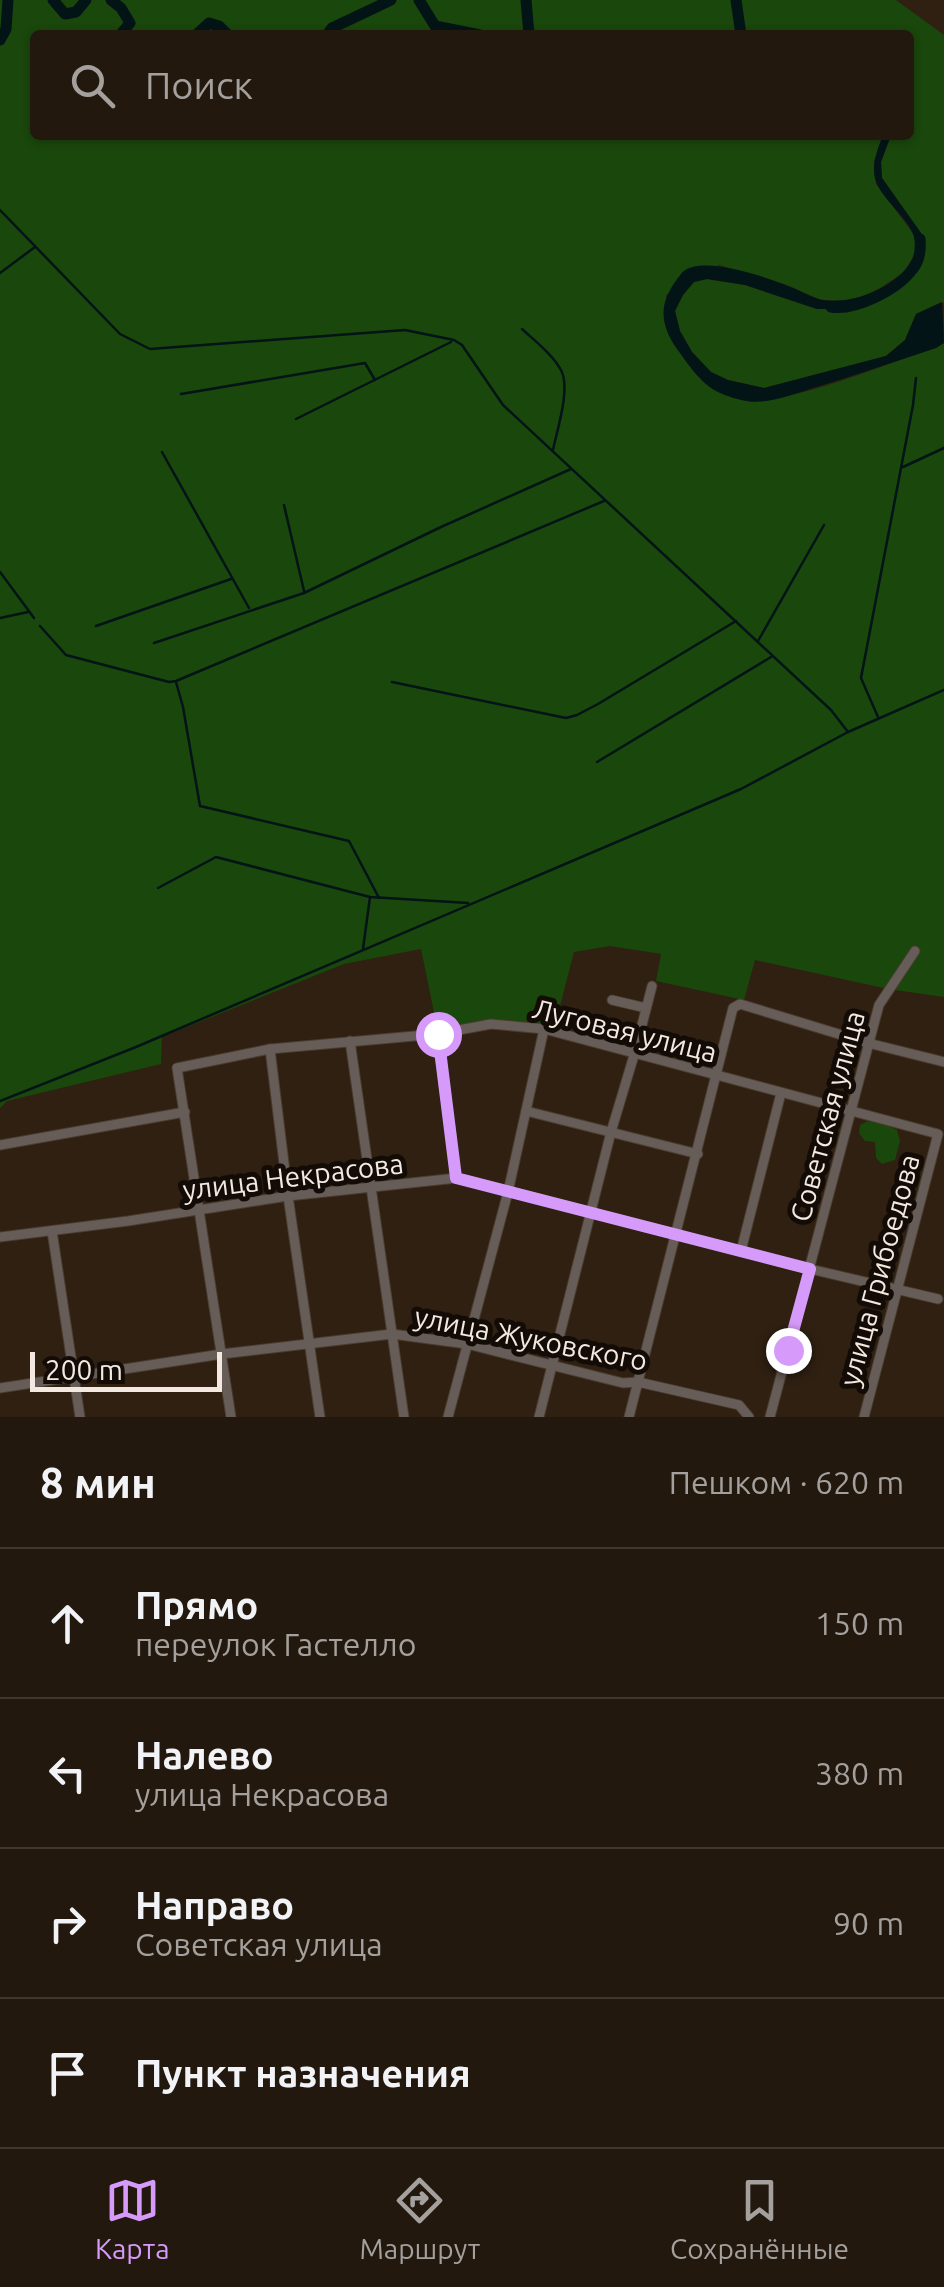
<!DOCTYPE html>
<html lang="ru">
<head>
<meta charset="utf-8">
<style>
	body { margin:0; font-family:Ubuntu,sans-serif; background:#2b2117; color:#f1f3f6 }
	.scale { position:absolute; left:30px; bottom:25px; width:192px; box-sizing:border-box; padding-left:10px; border:5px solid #f4e9e0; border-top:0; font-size:28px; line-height:35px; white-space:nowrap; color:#f4e9e0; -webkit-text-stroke:8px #120b06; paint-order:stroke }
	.stop { position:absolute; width:30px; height:30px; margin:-22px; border:8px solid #d69bfa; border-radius:50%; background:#fff }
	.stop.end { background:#d69bfa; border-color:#fff; box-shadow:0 2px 10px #0008 }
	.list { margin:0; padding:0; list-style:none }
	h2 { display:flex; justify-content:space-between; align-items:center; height:130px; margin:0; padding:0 40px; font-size:42px }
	h2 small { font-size:32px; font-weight:400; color:#a3a09e }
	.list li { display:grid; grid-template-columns:65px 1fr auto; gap:30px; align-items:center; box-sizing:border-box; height:150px; padding:0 40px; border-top:2px solid #40372e }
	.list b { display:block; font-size:38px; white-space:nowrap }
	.list p { margin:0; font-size:32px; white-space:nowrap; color:#a3a09e }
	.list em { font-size:32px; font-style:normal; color:#a3a09e }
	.icon { flex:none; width:55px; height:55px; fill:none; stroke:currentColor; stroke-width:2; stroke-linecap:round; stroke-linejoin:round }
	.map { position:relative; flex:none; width:944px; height:1417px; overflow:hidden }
	.search { position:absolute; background:#23180e; box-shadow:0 2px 8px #0004; left:30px; right:30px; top:30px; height:110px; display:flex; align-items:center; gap:25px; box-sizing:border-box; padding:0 35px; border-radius:10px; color:#a3a09e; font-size:38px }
	.sheet { height:730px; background:#23180e }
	nav { display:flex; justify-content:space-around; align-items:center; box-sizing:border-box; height:140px; border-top:2px solid #40372e; background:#23180e; font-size:28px; color:#a3a09e }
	nav a { display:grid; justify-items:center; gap:5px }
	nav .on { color:#d69bfa }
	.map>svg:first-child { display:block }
	.green { fill:#1a470c }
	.water { fill:#031417 }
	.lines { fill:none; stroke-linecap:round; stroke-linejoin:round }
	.stream { stroke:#031417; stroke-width:2.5 }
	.river { stroke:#031417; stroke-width:11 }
	.minor-casing { stroke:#4b3c2f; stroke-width:11 }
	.minor { stroke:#675d58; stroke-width:9 }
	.route { stroke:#d69bfa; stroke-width:12 }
	.labels { text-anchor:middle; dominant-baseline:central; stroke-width:10; stroke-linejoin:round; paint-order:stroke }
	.street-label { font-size:28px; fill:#f4e9e0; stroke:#120b06 }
</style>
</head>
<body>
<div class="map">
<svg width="944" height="1417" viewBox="0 0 944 1417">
	<rect width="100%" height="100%" fill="#2f2012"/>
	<!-- green -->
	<g class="green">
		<path d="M0,0H732L735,13L741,0H896L944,35V303L942,302L916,314L905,340L886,356L764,388L728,380L711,372L692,352L680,331L675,311L683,295L694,282L707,279L745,285L817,309H840L884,294L912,271L921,253V233L882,178L881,162L891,135H909V35H742L737,23L738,35H35V135H883L874,161L876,184L915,236V253L904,272L880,288L852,301L821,300L787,285L719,265L666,295L673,343L749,402C814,396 875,367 936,348L944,343V997L888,989L755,960L744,1000L656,981L661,954L610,946L574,952L554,1029L491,1022L438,1032L421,949L344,964L162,1037L161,1064L7,1101L0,1108Z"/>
		<polygon points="868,1121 887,1125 897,1130 900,1141 895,1160 882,1164 876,1158 875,1142 865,1141 859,1133 860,1125"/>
	</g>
	<!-- water -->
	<path class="water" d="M883,135H891L881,162L882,178L921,233V253L912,271L884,294L841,309H817L745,285L707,279L694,282L683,295L675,311L680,331L692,352L711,372L728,380L764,388L886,356L905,340L916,314L942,302L944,343L936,348C893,362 850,377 807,390C788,396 767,404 747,401C739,400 726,396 718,392C701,384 688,364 677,349C657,320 660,300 681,274C697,253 766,277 788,286C800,290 811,298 823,300C849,304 889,291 906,270C934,234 893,214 878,186C869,170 877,151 883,135Z"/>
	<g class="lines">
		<!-- stream -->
		<g class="stream">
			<polyline points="0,210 120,334 150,349 405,330 454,340 462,345 503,405 831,710 848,732"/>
			<polyline points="0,273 35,247"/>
			<path d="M522,329C535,341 552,354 561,370C571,388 557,430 553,450"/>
			<polyline points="181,394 365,363 375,380"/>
			<polyline points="296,419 451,342"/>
			<polyline points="162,452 249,608"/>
			<polyline points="903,467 944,448"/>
			<polyline points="284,505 304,591"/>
			<polyline points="0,572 34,618"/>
			<polyline points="0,618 28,612"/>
			<polyline points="40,626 66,655 169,682 176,681 604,501"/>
			<polyline points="96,626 231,579"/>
			<polyline points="758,641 824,525"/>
			<polyline points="154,643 304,593 441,527 571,469"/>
			<polyline points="176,682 183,707 200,806 349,841 379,898"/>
			<polyline points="392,682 566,718 577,715 598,704 736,621"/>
			<polyline points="878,717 861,678 913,405 916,378"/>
			<polyline points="597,762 771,657"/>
			<polyline points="158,888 216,857 370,897 468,903"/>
			<polyline points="363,949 370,897"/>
			<polyline points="0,1101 136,1047 741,789 848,732 944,690"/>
		</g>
		<!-- river -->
		<g class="river">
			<polyline points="53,0 65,14 76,12 86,0"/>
			<polyline points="111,0 121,8 130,23 120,35"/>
			<polyline points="419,0 435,26 480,35"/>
			<polyline points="526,0 529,35"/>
			<polyline points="736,0 741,35"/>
			<polyline points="196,35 209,23 219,26 228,35"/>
			<polyline points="327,35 332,28 391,0"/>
			<polyline points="0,40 6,29 8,0"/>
			<path d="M831,307C855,311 897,290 912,270C920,261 921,250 920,239"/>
		</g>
		<!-- minor casing -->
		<g class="minor-casing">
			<g id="minor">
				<polyline points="612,1000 646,1008"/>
				<polyline points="437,1034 457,1178"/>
				<polyline points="350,1041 404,1417"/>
				<polyline points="270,1049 288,1196 320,1417"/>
				<polyline points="526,1111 698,1154"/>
				<polyline points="0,1145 185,1112"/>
				<polyline points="52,1231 80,1417"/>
				<polyline points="0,1237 128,1221 288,1196 457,1178 810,1269 938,1299"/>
				<polyline points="741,1251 781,1093"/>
				<polyline points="0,1388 222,1354 392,1334 467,1344 623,1383 638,1382 739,1405 749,1417"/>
				<polyline points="231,1417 177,1068 270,1049 437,1034 491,1024 544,1029 938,1134 864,1417"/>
				<polyline points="448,1417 508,1192 544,1029"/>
				<polyline points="539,1417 611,1132 635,1052 652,986"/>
				<polyline points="629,1417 733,1008 740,1004 868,1043 944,1062"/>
				<polyline points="770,1417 879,1005 915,951"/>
			</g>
		</g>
		<!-- minor -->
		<use href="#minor" class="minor"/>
	</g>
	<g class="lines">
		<!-- route -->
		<polyline class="route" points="438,1034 456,1178 810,1269 788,1350"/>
	</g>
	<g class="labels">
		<!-- street labels -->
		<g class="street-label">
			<text transform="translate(625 1030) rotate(14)">Луговая улица</text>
			<text transform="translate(827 1116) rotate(-75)">Советская улица</text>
			<text transform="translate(293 1176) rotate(-7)">улица Некрасова</text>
			<text transform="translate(879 1270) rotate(-75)">улица Грибоедова</text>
			<text transform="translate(531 1338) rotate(11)">улица Жуковского</text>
		</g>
	</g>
</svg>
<div class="scale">200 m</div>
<div class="stop" style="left:438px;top:1034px"></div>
<div class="stop end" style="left:788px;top:1350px"></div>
<div class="search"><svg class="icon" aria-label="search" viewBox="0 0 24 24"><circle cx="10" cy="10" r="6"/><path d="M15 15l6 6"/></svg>Поиск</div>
</div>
<section class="sheet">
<h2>8 мин<small>Пешком · 620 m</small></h2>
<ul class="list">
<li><svg class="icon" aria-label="ahead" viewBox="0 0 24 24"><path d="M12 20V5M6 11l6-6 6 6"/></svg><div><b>Прямо</b><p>переулок Гастелло</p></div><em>150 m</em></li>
<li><svg class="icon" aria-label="left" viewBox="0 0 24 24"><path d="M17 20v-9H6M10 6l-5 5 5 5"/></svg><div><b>Налево</b><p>улица Некрасова</p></div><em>380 m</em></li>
<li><svg class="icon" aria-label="right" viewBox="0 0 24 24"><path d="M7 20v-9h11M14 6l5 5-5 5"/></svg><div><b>Направо</b><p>Советская улица</p></div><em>90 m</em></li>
<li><svg class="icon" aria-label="arrive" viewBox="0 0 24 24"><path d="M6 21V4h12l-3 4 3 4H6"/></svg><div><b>Пункт назначения</b></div></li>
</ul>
</section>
<nav>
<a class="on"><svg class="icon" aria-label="map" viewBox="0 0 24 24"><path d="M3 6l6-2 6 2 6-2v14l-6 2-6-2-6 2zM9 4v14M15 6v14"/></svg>Карта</a>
<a><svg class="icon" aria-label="directions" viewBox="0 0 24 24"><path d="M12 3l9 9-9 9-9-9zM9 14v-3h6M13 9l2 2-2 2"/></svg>Маршрут</a>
<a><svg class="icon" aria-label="saved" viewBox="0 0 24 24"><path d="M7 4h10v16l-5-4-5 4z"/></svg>Сохранённые</a>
</nav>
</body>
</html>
